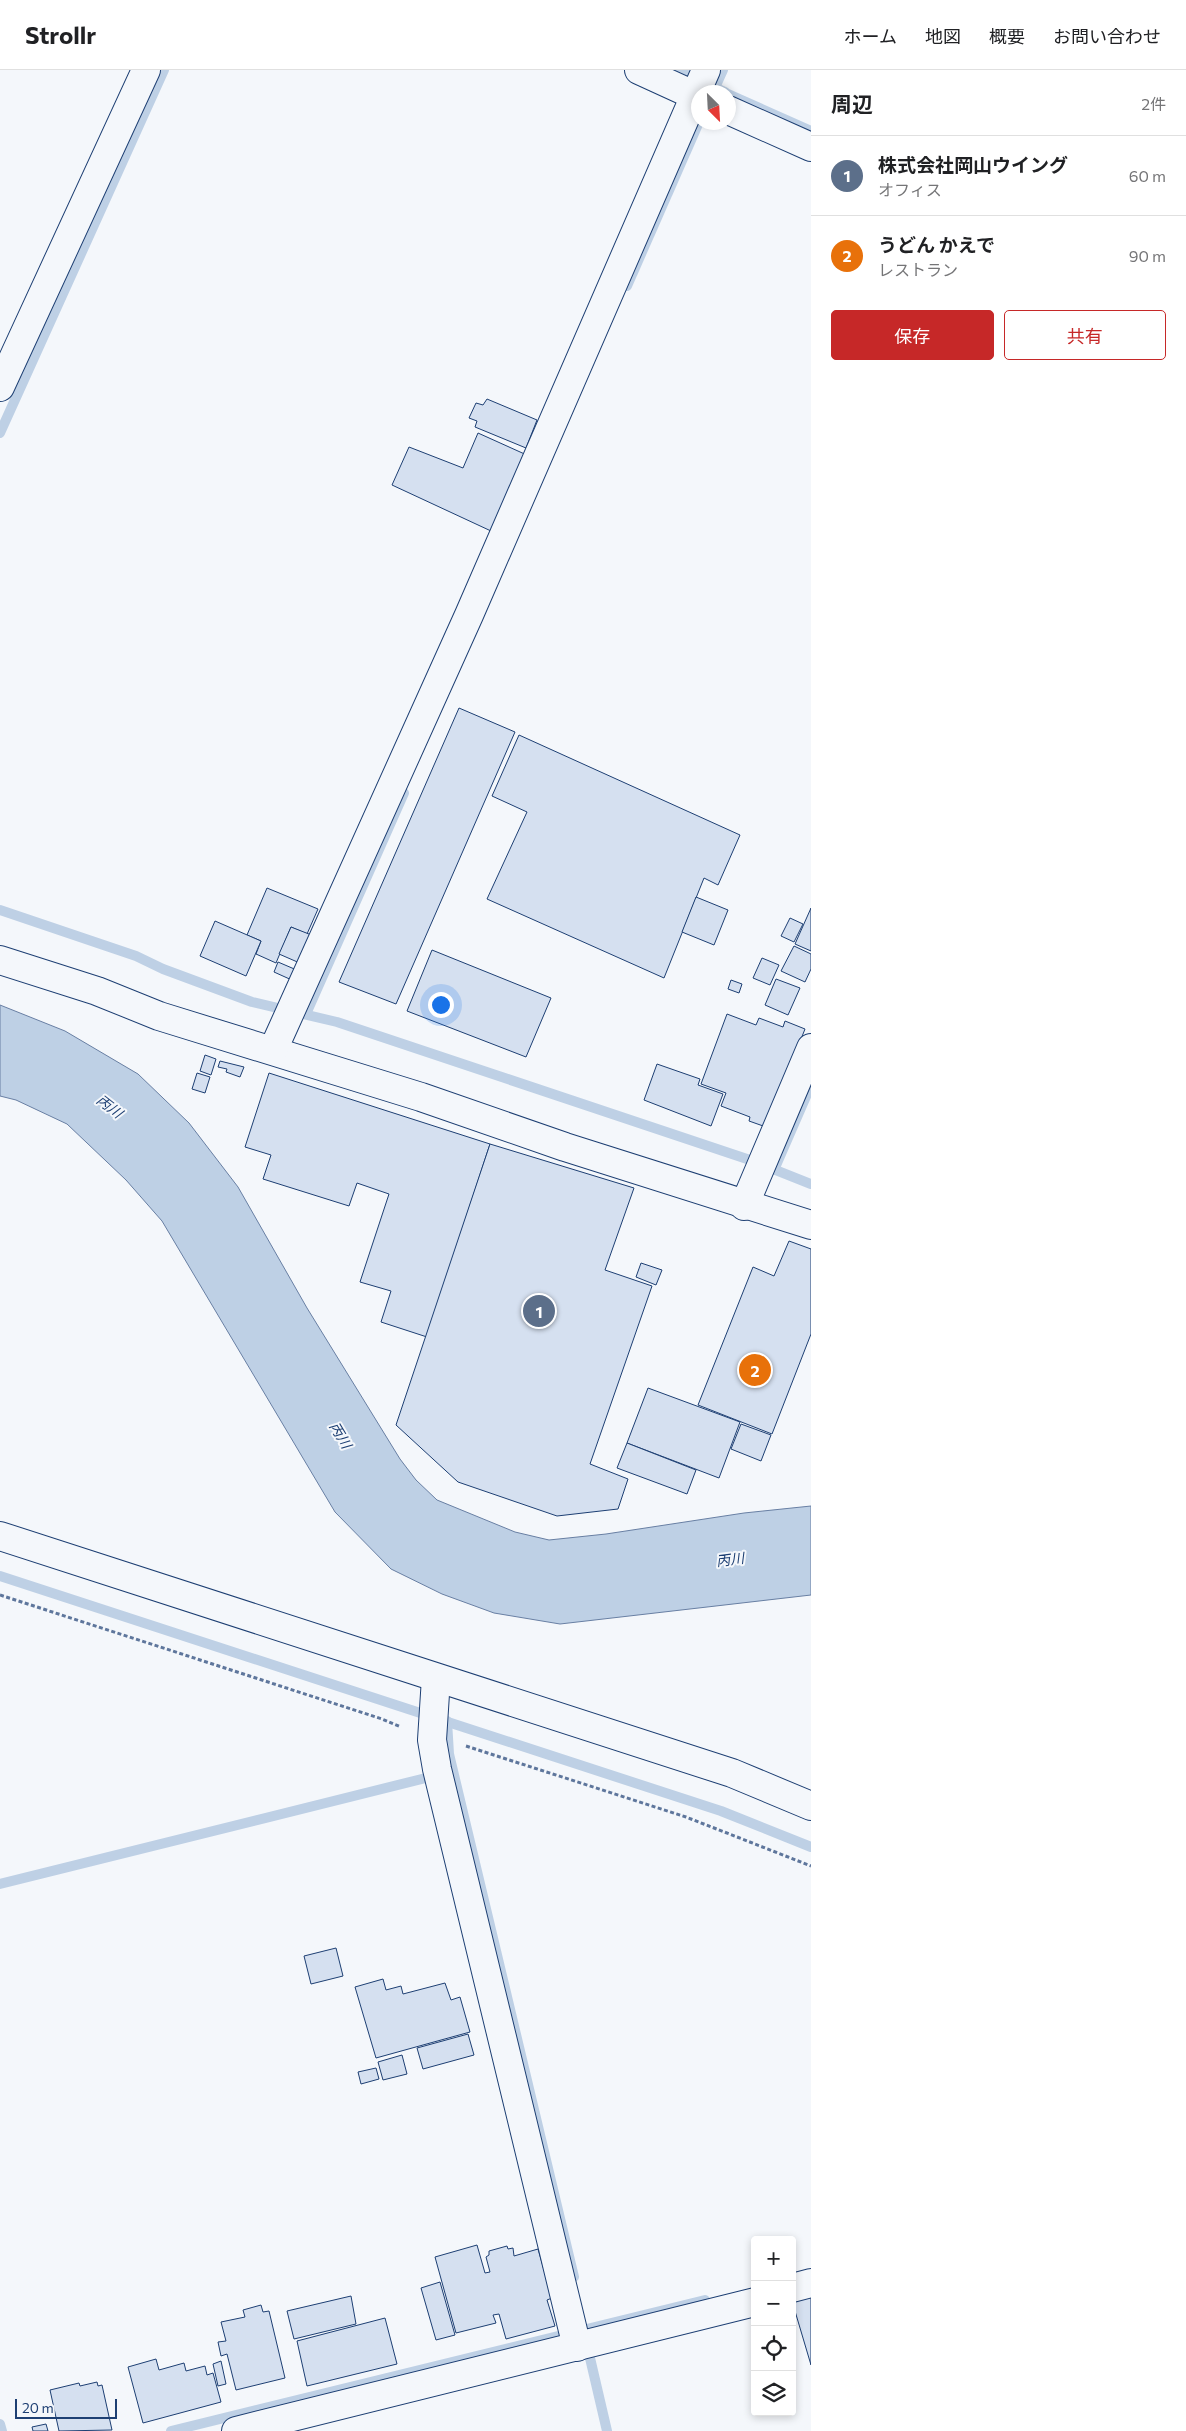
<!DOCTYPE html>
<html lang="ja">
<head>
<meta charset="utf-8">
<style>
	body { margin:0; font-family:Commissioner,"Noto Sans JP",sans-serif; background:#f2f2f2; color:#202124 }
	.controls { position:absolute; right:15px; bottom:15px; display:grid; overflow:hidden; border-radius:5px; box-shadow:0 2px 8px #0003 }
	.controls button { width:45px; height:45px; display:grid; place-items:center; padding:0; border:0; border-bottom:1px solid #e0e0e0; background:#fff; color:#202124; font:25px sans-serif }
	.compass { position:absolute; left:691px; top:15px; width:45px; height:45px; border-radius:50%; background:#fff; box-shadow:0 2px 8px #0003; rotate:156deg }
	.scale { position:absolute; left:15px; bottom:12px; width:102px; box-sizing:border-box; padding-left:5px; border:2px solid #1d3f73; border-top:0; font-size:14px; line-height:18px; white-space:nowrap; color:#1d3f73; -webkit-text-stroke:4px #f4f7fb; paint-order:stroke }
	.you { position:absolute; left:440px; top:934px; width:18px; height:18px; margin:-12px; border:4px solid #fff; border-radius:50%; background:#1a73e8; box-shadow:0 0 0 8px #1a73e833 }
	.badge { display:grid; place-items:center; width:32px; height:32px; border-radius:50%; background:#c62828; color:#fff; font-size:16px; font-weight:700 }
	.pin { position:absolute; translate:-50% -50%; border:2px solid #fff; box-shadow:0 1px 5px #0006 }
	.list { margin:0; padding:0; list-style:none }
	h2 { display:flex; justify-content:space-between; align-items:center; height:65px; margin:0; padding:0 20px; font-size:21px }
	h2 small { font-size:16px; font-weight:400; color:#757577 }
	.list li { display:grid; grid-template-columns:32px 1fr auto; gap:15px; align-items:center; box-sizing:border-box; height:80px; padding:0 20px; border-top:1px solid #e0e0e0 }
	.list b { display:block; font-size:19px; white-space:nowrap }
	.list p { margin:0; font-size:16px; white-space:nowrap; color:#757577 }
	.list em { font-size:16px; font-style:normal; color:#757577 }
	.actions { display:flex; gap:10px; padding:15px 20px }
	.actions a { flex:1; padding:11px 0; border:1px solid #c62828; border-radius:5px; text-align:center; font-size:18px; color:#c62828 }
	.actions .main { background:#c62828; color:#fff }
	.icon { flex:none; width:28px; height:28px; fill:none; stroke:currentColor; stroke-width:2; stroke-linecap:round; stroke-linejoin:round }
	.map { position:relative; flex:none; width:811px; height:2361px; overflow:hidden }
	header { display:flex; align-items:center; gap:30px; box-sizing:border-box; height:70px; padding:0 25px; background:#fff; border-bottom:1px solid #e0e0e0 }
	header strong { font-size:24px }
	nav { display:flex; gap:28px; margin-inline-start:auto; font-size:18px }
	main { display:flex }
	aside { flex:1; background:#fff }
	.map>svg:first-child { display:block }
	.water { fill:#bed0e5; stroke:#687fa3 }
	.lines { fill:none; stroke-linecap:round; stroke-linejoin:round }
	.stream { stroke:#bed0e5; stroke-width:10 }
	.building { fill:#d5e0f0; stroke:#1d3f73 }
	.minor-casing { stroke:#1d3f73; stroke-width:30 }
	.path { stroke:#5e769c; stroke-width:3; stroke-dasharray:4 2.5; stroke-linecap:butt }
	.minor { stroke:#f4f7fb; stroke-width:28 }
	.labels { text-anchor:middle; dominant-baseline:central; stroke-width:4; stroke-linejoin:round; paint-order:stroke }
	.water-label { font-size:14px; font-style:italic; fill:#1d3f73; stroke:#f4f7fb }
</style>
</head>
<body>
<header>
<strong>Strollr</strong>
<nav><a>ホーム</a><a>地図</a><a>概要</a><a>お問い合わせ</a></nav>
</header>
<main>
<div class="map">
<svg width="811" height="2361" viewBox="0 0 811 2361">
	<rect width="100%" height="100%" fill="#f4f7fb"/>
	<!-- water -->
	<polygon class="water" points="0,935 65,961 138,1004 189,1053 238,1117 307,1238 400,1389 416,1410 437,1430 515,1462 549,1470 606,1464 744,1443 811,1436 811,1525 560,1554 494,1543 442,1524 391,1499 335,1442 162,1151 126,1110 67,1054 16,1030 0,1026"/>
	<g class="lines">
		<!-- stream -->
		<g class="stream">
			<polyline points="676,0 725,22"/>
			<polyline points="713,22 723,0"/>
			<polyline points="728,24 811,61"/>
			<polyline points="627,216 699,52"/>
			<polyline points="0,363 164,0"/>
			<polyline points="0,840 136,886 163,899 252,932 337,952 750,1090 811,1114"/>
			<polyline points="306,944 404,723"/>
			<polyline points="774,1100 811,1015"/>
			<polyline points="0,1506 721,1741 811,1777"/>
			<polyline points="447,1651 449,1684 574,2207"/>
			<polyline points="0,1814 438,1705"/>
			<polyline points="590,2288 607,2361"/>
			<polyline points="0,2354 2,2361"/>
			<polyline points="171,2361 705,2230"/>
		</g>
	</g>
	<!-- building -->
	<g class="building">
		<polygon points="487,329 537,350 526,378 475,357 477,351 469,348 476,333 483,335"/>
		<polygon points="478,363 529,386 491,461 392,415 409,377 463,398"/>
		<polygon points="459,638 515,662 396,934 339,912"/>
		<polygon points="519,665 740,765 718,815 704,808 664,908 487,829 527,742 492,726"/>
		<polygon points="267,818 318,839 307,864 291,857 276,893 256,884 261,871 247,865"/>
		<polygon points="696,827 728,840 714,875 682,862"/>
		<polygon points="811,838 811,881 795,874"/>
		<polygon points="790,848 803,854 794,872 781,866"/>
		<polygon points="215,851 261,871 246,906 200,886"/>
		<polygon points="291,857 314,866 302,894 279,884"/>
		<polygon points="794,876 811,884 811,899 805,912 781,901"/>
		<polygon points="432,880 551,928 526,987 407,941"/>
		<polygon points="762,888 779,895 770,915 753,908"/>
		<polygon points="278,892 299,901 294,911 274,902"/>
		<polygon points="776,909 800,918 788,945 765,935"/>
		<polygon points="731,910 742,914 739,923 728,919"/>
		<polygon points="727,944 756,955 759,948 783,957 785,951 805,959 766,1057 749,1051 750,1047 721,1036 726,1023 701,1014"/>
		<polygon points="205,985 216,989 211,1005 200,1001"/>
		<polygon points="220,991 244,997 240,1007 226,1002 227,999 218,997"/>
		<polygon points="657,994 700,1009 698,1015 723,1024 711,1056 644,1030"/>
		<polygon points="197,1003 210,1007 205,1023 192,1019"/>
		<polygon points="269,1003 490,1074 427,1267 381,1252 391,1221 360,1212 389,1124 357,1113 349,1136 263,1109 271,1085 245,1077"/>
		<polygon points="490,1074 634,1118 605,1200 652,1216 590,1394 628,1409 618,1439 557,1446 458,1412 396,1355"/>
		<polygon points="789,1171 811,1179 811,1264 772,1364 698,1335 753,1197 774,1206"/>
		<polygon points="641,1193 662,1200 656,1215 636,1207"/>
		<polygon points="648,1318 740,1352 719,1408 627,1373"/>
		<polygon points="741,1354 771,1365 761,1391 731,1379"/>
		<polygon points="627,1373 696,1400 687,1424 617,1398"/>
		<polygon points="336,1878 343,1906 311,1914 304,1886"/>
		<polygon points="383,1909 386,1920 401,1916 403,1924 445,1913 451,1930 460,1927 470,1962 376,1988 355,1917"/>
		<polygon points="468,1964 474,1985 423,1999 417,1978"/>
		<polygon points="402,1985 407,2004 383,2010 378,1992"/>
		<polygon points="376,1998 379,2009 361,2014 358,2002"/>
		<polygon points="477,2175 485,2203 490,2202 486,2187 489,2185 489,2181 507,2176 508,2179 513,2178 514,2186 538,2179 552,2228 547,2230 555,2256 506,2269 499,2244 493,2245 496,2253 456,2263 435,2187"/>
		<polygon points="440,2212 455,2265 436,2270 421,2218"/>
		<polygon points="811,2223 811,2295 792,2231"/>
		<polygon points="351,2226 356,2254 294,2269 287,2241"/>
		<polygon points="261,2235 263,2242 269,2241 285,2308 236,2320 227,2284 221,2286 218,2272 226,2271 221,2252 245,2247 243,2240"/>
		<polygon points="385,2248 397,2294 307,2316 297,2271"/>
		<polygon points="156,2289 159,2300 184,2293 186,2301 205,2296 207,2305 213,2303 221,2332 143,2353 128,2297"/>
		<polygon points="221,2291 226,2314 218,2316 213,2294"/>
		<polygon points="97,2312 98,2316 102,2315 112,2360 59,2361 50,2320 79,2313 80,2316"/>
		<polygon points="46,2354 48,2361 33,2361 32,2357"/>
	</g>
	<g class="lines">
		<!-- minor casing -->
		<g class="minor-casing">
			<g id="minor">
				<polyline points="639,0 698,27"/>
				<polyline points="728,40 811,77"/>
				<polyline points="0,317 146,0"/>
				<polyline points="0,890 97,921 159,946 421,1027 565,1077 811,1155"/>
				<polyline points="273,980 469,545 706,0"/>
				<polyline points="744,1136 811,978"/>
				<polyline points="0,1466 732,1703 811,1736"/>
				<polyline points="436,1608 432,1670 437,1699 577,2277"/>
				<polyline points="792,2218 811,2213"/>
				<polyline points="236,2361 755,2232"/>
			</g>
		</g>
		<!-- path -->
		<g class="path">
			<polyline points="0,1525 382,1649 401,1657"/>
			<polyline points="466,1676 686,1747 811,1796"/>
		</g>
		<!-- minor -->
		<use href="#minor" class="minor"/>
	</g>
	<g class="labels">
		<!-- water labels -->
		<g class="water-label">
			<text transform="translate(110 1036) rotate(38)">丙川</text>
			<text transform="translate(341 1365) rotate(59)">丙川</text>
			<text transform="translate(730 1489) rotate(-7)">丙川</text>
		</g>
	</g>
</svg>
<div class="controls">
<button>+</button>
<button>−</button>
<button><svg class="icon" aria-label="locate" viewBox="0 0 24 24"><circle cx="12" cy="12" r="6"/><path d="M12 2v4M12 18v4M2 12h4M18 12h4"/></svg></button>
<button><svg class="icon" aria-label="layers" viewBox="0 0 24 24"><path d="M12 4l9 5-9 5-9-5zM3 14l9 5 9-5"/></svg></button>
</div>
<svg class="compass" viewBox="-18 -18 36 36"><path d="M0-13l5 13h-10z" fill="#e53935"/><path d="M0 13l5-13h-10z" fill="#757577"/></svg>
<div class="scale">20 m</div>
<div class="you"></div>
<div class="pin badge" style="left:539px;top:1241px;background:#5c6f8a">1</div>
<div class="pin badge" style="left:755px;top:1300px;background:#e8710a">2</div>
</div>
<aside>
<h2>周辺<small>2件</small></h2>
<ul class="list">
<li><span class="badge" style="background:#5c6f8a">1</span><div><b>株式会社岡山ウイング</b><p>オフィス</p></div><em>60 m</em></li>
<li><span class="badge" style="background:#e8710a">2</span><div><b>うどん かえで</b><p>レストラン</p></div><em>90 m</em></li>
</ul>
<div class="actions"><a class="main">保存</a><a>共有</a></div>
</aside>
</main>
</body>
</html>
